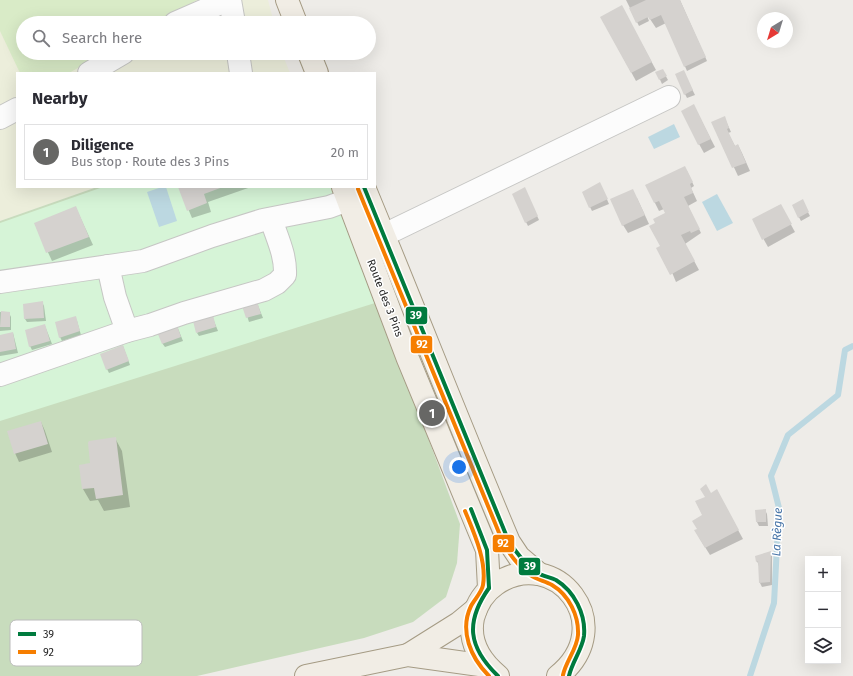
<!DOCTYPE html>
<html lang="en">
<head>
<meta charset="utf-8">
<style>
	body { margin:0; font-family:"Fira Sans",sans-serif; background:#f7f7f7; color:#2b2b33 }
	.controls { position:absolute; right:12px; bottom:12px; display:grid; overflow:hidden; border-radius:0px; box-shadow:0 4px 16px #0002 }
	.controls button { width:36px; height:36px; display:grid; place-items:center; padding:0; border:0; border-bottom:1px solid #e1e1e2; background:#fff; color:#2b2b33; font:20px sans-serif }
	.compass { position:absolute; left:757px; top:12px; width:36px; height:36px; border-radius:50%; background:#fff; box-shadow:0 4px 16px #0002; rotate:218deg }
	.you { position:absolute; left:459px; top:467px; width:14px; height:14px; margin:-10px; border:3px solid #fff; border-radius:50%; background:#1a73e8; box-shadow:0 0 0 6px #1a73e833 }
	.badge { display:grid; place-items:center; width:26px; height:26px; border-radius:50%; background:#676765; color:#fff; font-size:13px; font-weight:700 }
	.pin { position:absolute; translate:-50% -50%; border:2px solid #fff; box-shadow:0 1px 4px #0006 }
	.list { margin:0; padding:0; list-style:none }
	h2 { display:flex; justify-content:space-between; align-items:center; height:52px; margin:0; padding:0 16px; font-size:17px }
	h2 small { font-size:13px; font-weight:400; color:#7c7c81 }
	.list li { display:grid; grid-template-columns:26px 1fr auto; gap:12px; align-items:center; box-sizing:border-box; height:56px; margin:0 8px 8px; padding:0 8px; border:1px solid #e1e1e2; border-radius:0px }
	.list b { display:block; font-size:15px; white-space:nowrap }
	.list p { margin:0; font-size:13px; white-space:nowrap; color:#7c7c81 }
	.list em { font-size:13px; font-style:normal; color:#7c7c81 }
	.icon { flex:none; width:22px; height:22px; fill:none; stroke:currentColor; stroke-width:2; stroke-linecap:round; stroke-linejoin:round }
	.map { position:relative; flex:none; width:853px; height:676px; overflow:hidden }
	.search { position:absolute; background:#fff; box-shadow:0 4px 16px #0002; left:16px; top:16px; width:360px; height:44px; display:flex; align-items:center; gap:10px; box-sizing:border-box; padding:0 14px; border-radius:22px; color:#7c7c81; font-size:15px }
	.panel { position:absolute; background:#fff; box-shadow:0 4px 16px #0002; left:16px; top:72px; width:360px; height:116px; border-radius:0px }
	.map>svg:first-child { display:block }
	.farmland { fill:#eceedb }
	.grass { fill:#d9ebc7 }
	.forest { fill:#c8dcbd }
	.park { fill:#d6f4d7 }
	.water { fill:#bcd8e1 }
	.shadow { fill:#0003 }
	.lines { fill:none; stroke-linecap:round; stroke-linejoin:round }
	.stream { stroke:#bcd8e1; stroke-width:6 }
	.building { fill:#d5d2cf }
	.minor-casing { stroke:#c6c6c4; stroke-width:24 }
	.major-casing { stroke:#a59b84; stroke-width:24 }
	.minor { stroke:#fcfcfc; stroke-width:22 }
	.major { stroke:#f1ede5; stroke-width:22 }
	.bus-1-casing { stroke:#fff; stroke-width:7 }
	.bus-2-casing { stroke:#fff; stroke-width:7 }
	.bus-1 { stroke:#007b3e; stroke-width:4 }
	.bus-2 { stroke:#f67e00; stroke-width:4 }
	.labels { text-anchor:middle; dominant-baseline:central; stroke-width:3; stroke-linejoin:round; paint-order:stroke }
	.street-label { font-size:11px; fill:#1f1f1f; stroke:#fff }
	.water-label { font-size:12px; font-style:italic; fill:#4875a8; stroke:#fff }
	.key { fill:#fff; stroke:#bcbcbc; stroke-width:1 }
	.key-label { font-size:11px; fill:#1f1f1f }
	.line-badge { stroke:#fff; stroke-width:1.5 }
	.badge-label { font-size:11px; text-anchor:middle; font-weight:bold; fill:#fff }
</style>
</head>
<body>
<div class="map">
<svg width="853" height="676" viewBox="0 0 853 676">
	<rect width="100%" height="100%" fill="#eeece8"/>
	<!-- farmland -->
	<polygon class="farmland" points="0,0 268,0 274,23 23,23 23,53 282,53 290,73 17,73 17,187 97,187 0,221"/>
	<!-- grass -->
	<polygon class="grass" points="0,0 197,0 156,23 23,23 23,53 104,53 69,73 20,73 0,31"/>
	<!-- forest -->
	<polygon class="forest" points="97,187 335,187 460,524 457,563 446,597 413,622 364,638 197,676 0,676 0,221"/>
	<!-- park -->
	<polygon class="park" points="103,187 332,187 375,303 0,421 0,223"/>
	<!-- water -->
	<g class="water">
		<polygon points="674,124 680,137 654,149 648,137"/>
		<polygon points="162,187 166,187 177,221 159,227 147,192"/>
		<polygon points="717,194 733,223 717,231 702,202"/>
	</g>
	<!-- shadow -->
	<g class="shadow">
		<polygon points="626,0 680,0 707,61 687,71 666,23 656,28 646,13 649,21 639,26"/>
		<polygon points="626,15 656,70 636,81 601,17"/>
		<polygon points="663,71 668,80 662,84 657,73"/>
		<polygon points="685,75 695,95 687,98 685,94"/>
		<polygon points="698,114 715,147 704,153 699,144"/>
		<polygon points="726,121 731,132 728,133 735,146 738,145 742,153 750,171 738,176 713,122"/>
		<polygon points="687,171 694,186 691,188 697,201 688,206 701,233 685,244 699,270 676,282 661,246 657,223 666,213 664,209 659,211 646,185"/>
		<polygon points="179,187 251,187 208,202 211,212 192,218"/>
		<polygon points="602,188 609,204 592,211 583,193"/>
		<polygon points="526,192 539,220 528,226 526,222"/>
		<polygon points="637,198 649,224 628,233 623,225"/>
		<polygon points="802,201 810,216 801,221 793,206"/>
		<polygon points="780,205 795,232 768,247 753,220"/>
		<polygon points="76,208 93,245 52,261 35,224"/>
		<polygon points="42,302 44,306 46,321 27,322 25,319"/>
		<polygon points="257,303 263,318 249,322 244,306"/>
		<polygon points="0,312 9,313 11,317 11,330 0,331"/>
		<polygon points="212,316 218,331 199,336 197,333"/>
		<polygon points="77,321 81,335 62,341 60,337"/>
		<polygon points="45,326 52,344 32,350 30,346"/>
		<polygon points="177,326 183,341 165,347 162,343"/>
		<polygon points="13,333 18,353 0,356 0,336"/>
		<polygon points="123,346 130,365 109,373 107,369"/>
		<polygon points="41,422 45,431 52,452 19,462 15,453"/>
		<polygon points="115,438 122,451 130,507 104,511 98,500 90,501 83,489 80,466 92,464"/>
		<polygon points="711,495 721,499 743,539 710,555 700,539 698,529"/>
		<polygon points="765,510 767,514 768,526 759,526 757,522 757,511"/>
		<polygon points="770,552 772,556 772,585 762,587 760,583 759,566 757,561"/>
	</g>
	<g class="lines">
		<!-- stream -->
		<polyline class="stream" points="750,676 774,603 779,508 771,476 788,435 838,395 845,350 853,346"/>
	</g>
	<!-- building -->
	<g class="building">
		<polygon points="646,0 680,0 706,57 684,67 661,15 650,20 648,17 636,23 629,8"/>
		<polygon points="622,5 652,62 631,73 600,17"/>
		<polygon points="663,69 667,76 659,80 655,72"/>
		<polygon points="684,70 693,90 684,95 675,74"/>
		<polygon points="694,104 711,139 698,145 681,111"/>
		<polygon points="725,116 729,128 727,129 735,146 738,144 746,163 732,168 711,122"/>
		<polygon points="685,166 693,182 690,184 693,193 684,197 700,229 691,233 690,231 681,235 695,261 670,275 656,248 660,246 649,226 655,223 653,219 665,213 659,201 654,203 645,185"/>
		<polygon points="600,182 608,199 589,208 582,192"/>
		<polygon points="178,187 223,187 204,194 207,203 187,211"/>
		<polygon points="525,187 538,216 525,223 512,194"/>
		<polygon points="633,189 645,215 622,226 610,199"/>
		<polygon points="803,199 809,212 798,218 792,205"/>
		<polygon points="781,204 792,224 762,240 752,219"/>
		<polygon points="76,206 89,237 46,253 34,223"/>
		<polygon points="43,301 44,318 24,319 23,304"/>
		<polygon points="257,301 261,314 246,318 242,306"/>
		<polygon points="1,311 10,312 10,327 0,327"/>
		<polygon points="213,315 216,327 196,333 193,321"/>
		<polygon points="76,316 80,331 59,338 55,322"/>
		<polygon points="45,324 50,341 29,347 25,330"/>
		<polygon points="177,325 181,337 162,344 157,332"/>
		<polygon points="13,332 16,349 0,352 0,335"/>
		<polygon points="123,345 129,361 106,370 100,354"/>
		<polygon points="41,421 48,444 14,454 7,431"/>
		<polygon points="116,437 123,495 96,499 94,488 82,489 79,465 90,463 88,443 89,441"/>
		<polygon points="706,484 711,493 717,489 739,530 705,548 694,530 697,529 692,521 702,515 695,501 705,497 700,489"/>
		<polygon points="766,509 766,522 756,522 755,510"/>
		<polygon points="771,551 770,582 759,583 758,561 756,562 755,556"/>
	</g>
	<g class="lines">
		<!-- minor casing -->
		<g class="minor-casing">
			<g id="minor">
				<polyline points="230,0 234,23"/>
				<polyline points="175,23 228,0"/>
				<polyline points="238,53 241,73"/>
				<polyline points="89,73 123,53"/>
				<polyline points="0,118 17,109"/>
				<polyline points="384,235 669,97"/>
				<polyline points="108,266 115,297 127,331"/>
				<polyline points="0,282 143,261 212,236 263,220 329,207 348,200"/>
				<path d="M0,375L127,331L150,325L184,313L264,290L277,283L285,275C286,255 277,238 271,219"/>
			</g>
		</g>
		<!-- major casing -->
		<g class="major-casing">
			<g id="major">
				<polyline points="287,0 296,23"/>
				<polyline points="309,53 317,73"/>
				<polyline points="343,187 408,359 487,550 489,588"/>
				<path d="M364,187C413,305 459,424 509,542L519,557L539,574"/>
				<polyline points="408,655 459,623 476,609"/>
				<polyline points="306,676 408,655 486,666"/>
				<path d="M498,676C481,662 468,642 473,618C477,603 484,592 496,584C555,544 621,625 558,676"/>
			</g>
		</g>
		<!-- minor -->
		<use href="#minor" class="minor"/>
		<!-- major -->
		<use href="#major" class="major"/>
		<!-- bus-1 casing -->
		<g class="bus-1-casing">
			<g id="bus-1">
				<path d="M364,187L509,542C517,553 525,564 536,572C542,576 549,577 556,580C574,591 586,614 584,636C582,650 572,662 569,676"/>
				<polyline points="471,509 487,550 489,588"/>
				<path d="M489,588C465,622 468,647 498,676"/>
			</g>
		</g>
		<!-- bus-2 casing -->
		<g class="bus-2-casing">
			<g id="bus-2">
				<path d="M358,189L504,545C511,556 519,567 530,575C537,580 545,581 552,585C569,595 579,616 578,635C577,649 566,661 563,675"/>
				<path d="M465,511C474,533 487,561 483,585C482,592 474,600 471,606C459,631 471,658 489,676"/>
			</g>
		</g>
		<!-- bus-1 -->
		<use href="#bus-1" class="bus-1"/>
		<!-- bus-2 -->
		<use href="#bus-2" class="bus-2"/>
	</g>
	<g class="labels">
		<!-- street labels -->
		<g class="street-label">
			<text transform="translate(385 298) rotate(69)">Route des 3 Pins</text>
		</g>
		<!-- water labels -->
		<g class="water-label">
			<text transform="translate(777 532) rotate(-88)">La Règue</text>
		</g>
	</g>
	<!-- legend -->
	<rect x="10" y="620" width="132" height="46" rx="6" class="key"/>
	<rect x="18" y="632" width="18" height="4" fill="#007b3e"/>
	<rect x="18" y="650" width="18" height="4" fill="#f67e00"/>
	<g class="key-label">
		<text x="43" y="638">39</text>
		<text x="43" y="656">92</text>
	</g>
	<g class="line-badge">
		<rect x="405" y="306" width="23" height="19" rx="4" fill="#007b3e"/>
		<rect x="410" y="335" width="23" height="19" rx="4" fill="#f67e00"/>
		<rect x="492" y="534" width="23" height="19" rx="4" fill="#f67e00"/>
		<rect x="518" y="557" width="23" height="19" rx="4" fill="#007b3e"/>
	</g>
	<g class="badge-label">
		<text x="416" y="319">39</text>
		<text x="422" y="348">92</text>
		<text x="503" y="547">92</text>
		<text x="530" y="570">39</text>
	</g>
</svg>
<div class="controls">
<button>+</button>
<button>−</button>
<button><svg class="icon" aria-label="layers" viewBox="0 0 24 24"><path d="M12 4l9 5-9 5-9-5zM3 14l9 5 9-5"/></svg></button>
</div>
<svg class="compass" viewBox="-18 -18 36 36"><path d="M0-13l5 13h-10z" fill="#e53935"/><path d="M0 13l5-13h-10z" fill="#7c7c81"/></svg>
<div class="you"></div>
<div class="pin badge" style="left:432px;top:413px">1</div>
<div class="search"><svg class="icon" aria-label="search" viewBox="0 0 24 24"><circle cx="10" cy="10" r="6"/><path d="M15 15l6 6"/></svg>Search here</div>
<section class="panel">
<h2>Nearby<small></small></h2>
<ul class="list">
<li><span class="badge">1</span><div><b>Diligence</b><p>Bus stop · Route des 3 Pins</p></div><em>20 m</em></li>
</ul>
</section>
</div>
</body>
</html>
